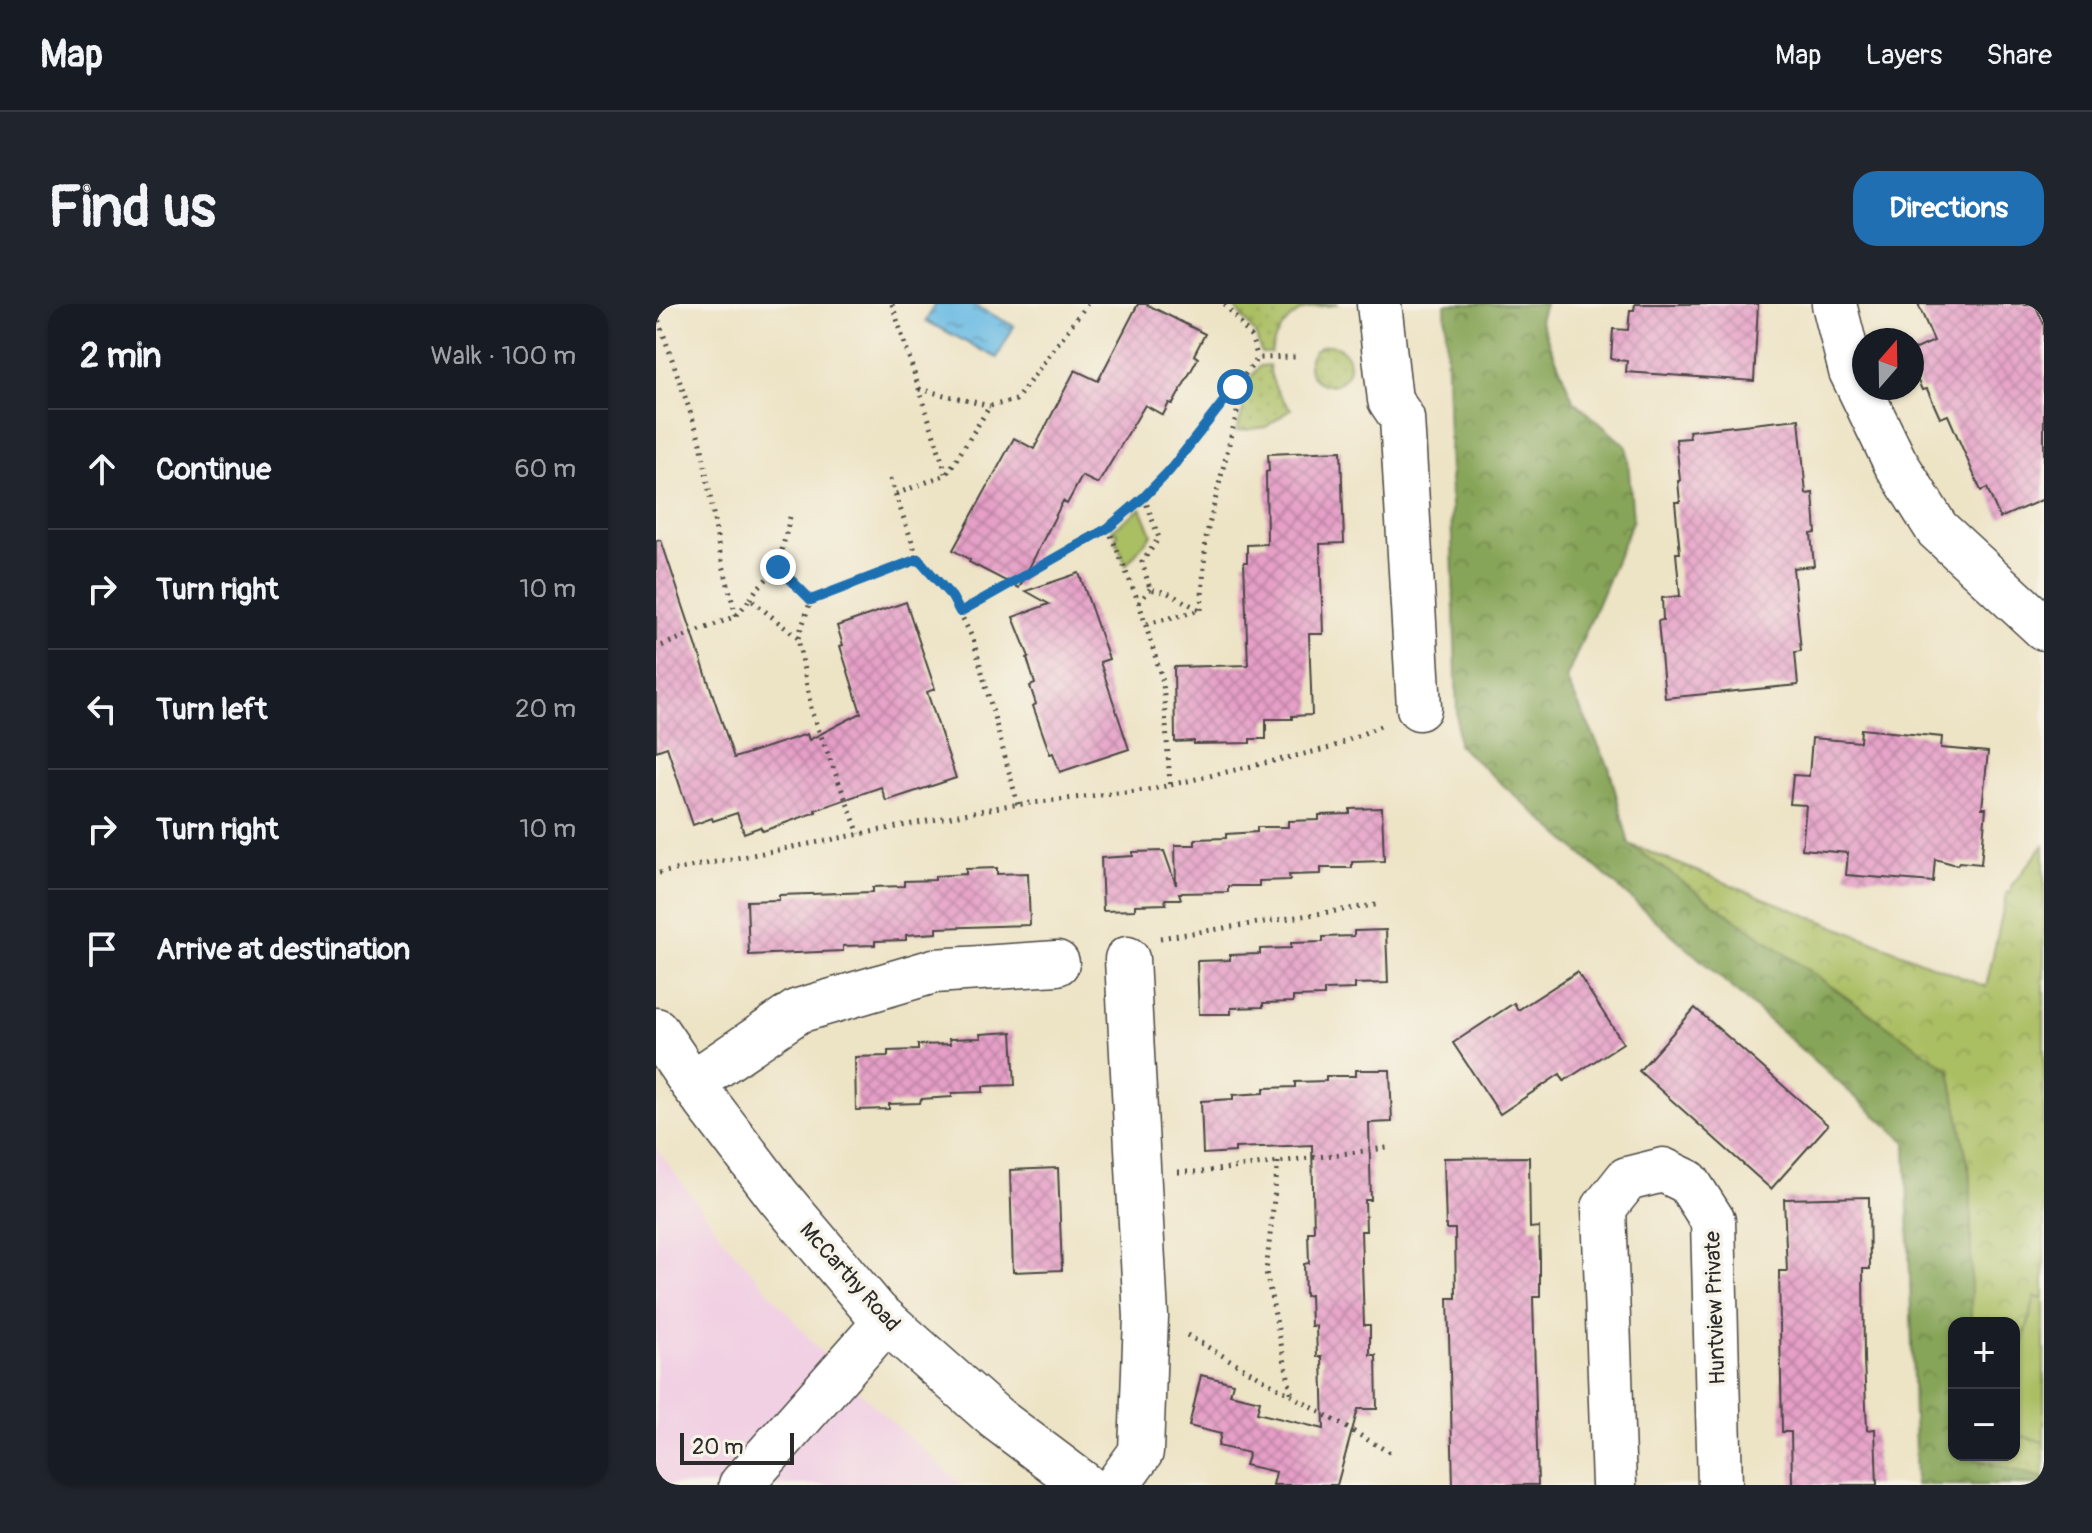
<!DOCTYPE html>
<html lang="en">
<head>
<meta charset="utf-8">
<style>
	body { margin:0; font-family:Pangolin,sans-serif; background:#20242c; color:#f1f3f6 }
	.controls { position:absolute; right:24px; bottom:24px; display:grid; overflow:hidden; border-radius:16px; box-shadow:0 2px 6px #0004 }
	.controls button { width:72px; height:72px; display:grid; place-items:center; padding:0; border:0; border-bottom:2px solid #363941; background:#171b24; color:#f1f3f6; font:40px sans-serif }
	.compass { position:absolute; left:1196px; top:24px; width:72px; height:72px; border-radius:50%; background:#171b24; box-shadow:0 2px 6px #0004; rotate:20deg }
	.scale { position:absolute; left:24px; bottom:20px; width:114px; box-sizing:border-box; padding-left:8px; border:4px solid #2b2b2b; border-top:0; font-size:22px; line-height:28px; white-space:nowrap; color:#2b2b2b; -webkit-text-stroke:6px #f7f3e8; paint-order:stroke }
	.stop { position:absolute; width:24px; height:24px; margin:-18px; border:6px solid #1f6fb2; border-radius:50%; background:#fff }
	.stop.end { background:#1f6fb2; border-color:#fff; box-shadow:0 2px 8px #0008 }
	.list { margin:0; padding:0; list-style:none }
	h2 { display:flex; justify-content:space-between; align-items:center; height:104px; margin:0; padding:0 32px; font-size:34px }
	h2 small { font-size:26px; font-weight:400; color:#9ea1a6 }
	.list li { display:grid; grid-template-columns:52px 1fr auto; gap:24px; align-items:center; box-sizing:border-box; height:120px; padding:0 32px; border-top:2px solid #363941 }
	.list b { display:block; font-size:30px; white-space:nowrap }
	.list em { font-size:26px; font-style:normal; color:#9ea1a6 }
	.icon { flex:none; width:44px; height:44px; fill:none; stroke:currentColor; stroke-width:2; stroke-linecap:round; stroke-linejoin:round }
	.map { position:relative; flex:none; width:1388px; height:1181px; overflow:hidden; border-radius:24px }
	header { display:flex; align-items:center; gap:48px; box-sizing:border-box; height:112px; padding:0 40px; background:#171b24; border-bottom:2px solid #363941 }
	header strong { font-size:38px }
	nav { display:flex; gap:44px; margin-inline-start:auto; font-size:28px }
	.intro { display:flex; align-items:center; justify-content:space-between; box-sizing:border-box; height:192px; padding:0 48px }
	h1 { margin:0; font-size:56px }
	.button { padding:20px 36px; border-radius:24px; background:#1f6fb2; color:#fff; font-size:28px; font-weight:700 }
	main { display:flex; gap:48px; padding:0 48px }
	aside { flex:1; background:#171b24; border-radius:24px; box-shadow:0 2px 6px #0004 }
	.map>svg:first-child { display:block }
	.built { fill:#f1d0e3 }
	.grass { fill:url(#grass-dots); stroke:#6a7446; stroke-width:2 }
	.forest { fill:url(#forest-crowns); stroke:#596842; stroke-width:2 }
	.park { fill:url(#park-crowns); stroke:#6a7446; stroke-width:2 }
	.garden { fill:#aabe62; stroke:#6a7446; stroke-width:2 }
	.water { fill:url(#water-ripples); stroke:#497287; stroke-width:2 }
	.building { fill:url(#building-cross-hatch) }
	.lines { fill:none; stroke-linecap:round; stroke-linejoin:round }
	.minor-casing { stroke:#484742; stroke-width:47 }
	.path { stroke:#484742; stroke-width:5; stroke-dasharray:2 6; stroke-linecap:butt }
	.minor { stroke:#fff; stroke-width:44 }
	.route { stroke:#1f6fb2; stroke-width:10 }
	.labels { text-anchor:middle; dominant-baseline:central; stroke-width:7; stroke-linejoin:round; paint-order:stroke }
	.street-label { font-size:22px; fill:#2b2b2b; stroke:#f7f3e8 }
</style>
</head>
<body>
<header>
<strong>Map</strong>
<nav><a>Map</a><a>Layers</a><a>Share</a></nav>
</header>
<div class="intro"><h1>Find us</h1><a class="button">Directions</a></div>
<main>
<aside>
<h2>2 min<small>Walk · 100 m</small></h2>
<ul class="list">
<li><svg class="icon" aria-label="ahead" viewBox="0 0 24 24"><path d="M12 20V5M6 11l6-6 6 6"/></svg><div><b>Continue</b></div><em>60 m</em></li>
<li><svg class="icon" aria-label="right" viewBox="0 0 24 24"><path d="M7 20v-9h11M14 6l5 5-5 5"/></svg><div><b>Turn right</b></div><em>10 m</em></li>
<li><svg class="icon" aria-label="left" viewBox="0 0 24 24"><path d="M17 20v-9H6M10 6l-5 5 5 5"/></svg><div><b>Turn left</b></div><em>20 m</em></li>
<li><svg class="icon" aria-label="right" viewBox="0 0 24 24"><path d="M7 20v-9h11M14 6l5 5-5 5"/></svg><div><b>Turn right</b></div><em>10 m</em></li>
<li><svg class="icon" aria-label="arrive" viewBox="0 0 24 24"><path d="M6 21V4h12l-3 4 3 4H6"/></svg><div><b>Arrive at destination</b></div></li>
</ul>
</aside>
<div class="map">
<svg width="1388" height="1181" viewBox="0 0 1388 1181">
	<defs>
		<pattern id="grass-dots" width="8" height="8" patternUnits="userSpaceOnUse" patternTransform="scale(2)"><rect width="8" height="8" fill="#aabe62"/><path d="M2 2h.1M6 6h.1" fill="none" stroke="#92a355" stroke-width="1.8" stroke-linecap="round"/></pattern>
		<pattern id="forest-crowns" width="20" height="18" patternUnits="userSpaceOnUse" patternTransform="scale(2)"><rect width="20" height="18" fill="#87a558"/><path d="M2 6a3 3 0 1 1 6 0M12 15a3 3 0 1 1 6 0" fill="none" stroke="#6f8749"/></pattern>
		<pattern id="park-crowns" width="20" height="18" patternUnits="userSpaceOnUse" patternTransform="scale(2)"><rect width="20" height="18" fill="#aabe62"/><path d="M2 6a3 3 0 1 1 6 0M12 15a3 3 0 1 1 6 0" fill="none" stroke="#92a355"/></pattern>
		<pattern id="water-ripples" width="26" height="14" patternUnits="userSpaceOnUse" patternTransform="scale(2)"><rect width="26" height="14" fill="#67bae3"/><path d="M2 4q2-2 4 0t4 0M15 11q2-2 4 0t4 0" fill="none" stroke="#5597b8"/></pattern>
		<pattern id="building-cross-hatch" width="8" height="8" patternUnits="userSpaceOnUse" patternTransform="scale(2)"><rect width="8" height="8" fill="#e69fc7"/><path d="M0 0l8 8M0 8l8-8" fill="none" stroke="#bb82a2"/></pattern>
	</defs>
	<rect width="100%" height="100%" fill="#f7f3e8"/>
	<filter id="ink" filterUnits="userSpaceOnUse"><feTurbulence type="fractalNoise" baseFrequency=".0125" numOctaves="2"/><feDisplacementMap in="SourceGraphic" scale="16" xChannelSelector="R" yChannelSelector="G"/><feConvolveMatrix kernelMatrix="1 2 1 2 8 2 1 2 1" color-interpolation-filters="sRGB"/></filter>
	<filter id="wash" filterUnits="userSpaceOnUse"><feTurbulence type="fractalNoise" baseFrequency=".006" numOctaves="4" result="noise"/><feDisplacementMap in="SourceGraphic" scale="32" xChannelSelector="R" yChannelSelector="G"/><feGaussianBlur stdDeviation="1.8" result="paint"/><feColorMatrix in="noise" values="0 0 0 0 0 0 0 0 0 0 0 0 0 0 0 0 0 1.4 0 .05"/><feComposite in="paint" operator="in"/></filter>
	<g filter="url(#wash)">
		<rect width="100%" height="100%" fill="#ede3c5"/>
		<!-- built -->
		<polygon class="built" points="0,844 69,937 167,1050 219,1103 306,1181 0,1181"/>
		<!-- grass -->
		<g class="grass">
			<path d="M576,0H682C672,3 660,1 650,5C632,11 618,31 615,49H605L600,31Z"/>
			<circle cx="673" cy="61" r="20"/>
			<path d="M613,61C616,81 622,91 635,105L610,123L581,127L587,106V83L604,62Z"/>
		</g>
		<!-- forest -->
		<polygon class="forest" points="789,0 889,0 884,16 917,96 971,143 977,216 910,375 953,463 973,540 1294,766 1315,876 1315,1019 1298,1019 1298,1151 1315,1151 1316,1154 1388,1174 1388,1181 1260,1181 1250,838 802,441"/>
		<!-- park -->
		<polygon class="park" points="973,540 1330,683 1351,588 1355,588 1355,582 1388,541 1388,1174 1315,1154 1315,1151 1358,1151 1358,1019 1315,1019 1315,876 1294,766"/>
		<!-- garden -->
		<g class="garden">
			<polygon points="485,204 496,230 470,261 459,234 462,231 460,227 457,229 456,226"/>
			<polygon points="1379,993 1388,995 1388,1138 1358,1130 1358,1075"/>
		</g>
		<!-- water -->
		<polygon class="water" points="279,0 316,0 358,22 341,54 270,17"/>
		<g id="blocks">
			<!-- building -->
			<g class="building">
				<polygon points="482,0 490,0 549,30 538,51 542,54 517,100 513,99 507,111 489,101 442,180 426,172 411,200 407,197 363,284 313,258 314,256 297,246 358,134 378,145 419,66 442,77"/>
				<polygon points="979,0 1102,0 1098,77 970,68 971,57 955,55 957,25 972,26 974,6 978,6"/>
				<polygon points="1262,0 1379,0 1388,20 1388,195 1344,214 1331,184 1325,187 1292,111 1284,114 1271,85 1266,86 1256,64 1256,47 1278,37"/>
				<polygon points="1143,115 1150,190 1157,189 1160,229 1155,230 1158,262 1137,264 1145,347 1139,348 1142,381 1009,394 1002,317 1007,316 1006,294 1024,292 1020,249 1024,249 1019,198 1024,198 1022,177 1024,177 1020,135 1034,134 1033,127"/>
				<polygon points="685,147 688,239 664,240 667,330 653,330 656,411 636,412 636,415 610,415 610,435 594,435 594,439 538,440 538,437 519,438 518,363 592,361 588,258 591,258 591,241 611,240 610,168 613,167 612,150"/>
				<polygon points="5,236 78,454 151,430 153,436 205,409 184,342 187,341 181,322 250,298 279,385 271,388 300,474 230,497 225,483 159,506 160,508 107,527 104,523 88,529 81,509 57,517 56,514 37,521 11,443 0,447 0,237"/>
				<polygon points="423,269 453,355 444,358 473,445 404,468 397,449 394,450 377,402 380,400 374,382 379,380 371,354 373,353 357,313 393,300 370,287"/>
				<polygon points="1205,425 1286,433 1285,444 1332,448 1326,504 1330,504 1325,560 1303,558 1301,561 1279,555 1277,578 1190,571 1192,549 1146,545 1150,501 1134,500 1137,471 1153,472 1156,434 1204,438"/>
				<polygon points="726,504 728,557 696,558 696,564 665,564 665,570 633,571 634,576 603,577 603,582 572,582 572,588 523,589 525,595 509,595 510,600 479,601 479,606 447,607 445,554 477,552 477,548 508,547 520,581 519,541 539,541 539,535 570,534 570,530 601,528 601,523 632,523 632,517 663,516 663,511 694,510 694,505"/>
				<polygon points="341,564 341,570 372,569 374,621 281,624 281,629 250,631 250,636 219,637 219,641 187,642 187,647 93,651 91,597 123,596 123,591 217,588 217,583 248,582 248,577 279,576 279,572 310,570 310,565"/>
				<polygon points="730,626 732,679 699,680 699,685 668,686 668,692 637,693 637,698 607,699 607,703 575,704 575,710 543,710 541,657 574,656 574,651 604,650 604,645 635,644 635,639 667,638 667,633 698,632 698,627"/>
				<polygon points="921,668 967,739 908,777 904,770 844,810 797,739 858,699 862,706"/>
				<polygon points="1039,704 1172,821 1115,885 983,767"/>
				<polygon points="356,728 359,781 327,782 327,788 296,789 296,793 265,795 264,799 233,800 233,805 200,806 199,753 232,752 232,747 262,746 262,741 294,740 293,735 325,734 324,730"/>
				<polygon points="700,766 734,766 736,818 713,819 715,896 709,896 710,927 705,927 708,1021 714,1021 714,1051 720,1051 721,1105 702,1105 681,1181 617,1181 620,1168 589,1161 593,1149 562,1142 565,1130 533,1122 545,1071 577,1079 574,1090 604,1097 601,1109 668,1125 666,1053 661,1053 660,1022 655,1022 654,991 649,992 648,960 653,959 652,928 658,928 656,841 579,844 579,848 547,850 545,797 577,795 577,791 608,789 608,784 639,783 639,778 670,777 670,772 700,772"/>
				<polygon points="873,853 874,924 883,923 884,956 884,993 877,993 882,1181 797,1181 792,994 800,994 799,925 790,925 788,854"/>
				<polygon points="402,864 406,966 357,968 354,866"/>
				<polygon points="1213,893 1214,965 1207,965 1208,1055 1211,1126 1219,1125 1221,1181 1136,1181 1135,1128 1126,1128 1123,967 1131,967 1128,895"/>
			</g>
		</g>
	</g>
	<g filter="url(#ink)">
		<use href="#blocks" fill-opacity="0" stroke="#484742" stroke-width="2"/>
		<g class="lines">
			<!-- minor casing -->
			<g class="minor-casing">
				<g id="minor">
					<polyline points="723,0 734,96 746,114 763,404"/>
					<polyline points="1178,0 1195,67 1239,158 1281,225 1388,324"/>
					<polyline points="0,726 36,779 122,892 220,1008 341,1115 429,1181"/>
					<polyline points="36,779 142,707 278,667 401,659"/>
					<polyline points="85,1181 230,1017"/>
					<polyline points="461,1181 485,1148 490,1013 471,655"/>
					<polyline points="958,1181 948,904 971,875 1007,866 1032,878 1057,917 1064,1181"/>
				</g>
			</g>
			<!-- path -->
			<g class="path">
				<polyline points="236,0 290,169"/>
				<polyline points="569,0 595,33 602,54"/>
				<polyline points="0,9 45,139 63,245 80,312 0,344"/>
				<polyline points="263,85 334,102"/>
				<polyline points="234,175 262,255 296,293 317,335 362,501"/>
				<polyline points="240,190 291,170 334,102 360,96 431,0"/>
				<polyline points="488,193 503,234 486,258 494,285 512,289 544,306"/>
				<polyline points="134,213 122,263 155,296 142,334 156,409 203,530"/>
				<polyline points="452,224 483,299 507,378 514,481"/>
				<polyline points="94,295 100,286 122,263"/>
				<polyline points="155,296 262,255"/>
				<polyline points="483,299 494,285"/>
				<polyline points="304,308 458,219 488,193 514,166 602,54 640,53"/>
				<polyline points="81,311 94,295 142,334"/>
				<polyline points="491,320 545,306 550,233 581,108 579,83"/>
				<polyline points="3,569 349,502 497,485 674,444 729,420"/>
				<polyline points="504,634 725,600"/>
				<polyline points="622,858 610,968 636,1092"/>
				<polyline points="522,868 545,868 731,844"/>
				<polyline points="531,1031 738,1151"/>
			</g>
			<!-- minor -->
			<use href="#minor" class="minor"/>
		</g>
	</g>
	<g class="lines" filter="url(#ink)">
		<!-- route -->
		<polyline class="route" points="122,263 155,296 262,255 296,293 304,308 452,224 488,193 514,166 579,83"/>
	</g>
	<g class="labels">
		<!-- street labels -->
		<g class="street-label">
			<text transform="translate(194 973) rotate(48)">McCarthy Road</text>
			<text transform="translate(1059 1004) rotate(-92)">Huntview Private</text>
		</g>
	</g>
</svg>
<div class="controls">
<button>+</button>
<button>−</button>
</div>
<svg class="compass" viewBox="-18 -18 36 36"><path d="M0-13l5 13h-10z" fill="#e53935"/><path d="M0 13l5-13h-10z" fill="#9ea1a6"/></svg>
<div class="scale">20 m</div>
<div class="stop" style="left:579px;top:83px"></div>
<div class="stop end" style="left:122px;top:263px"></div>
</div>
</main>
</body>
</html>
